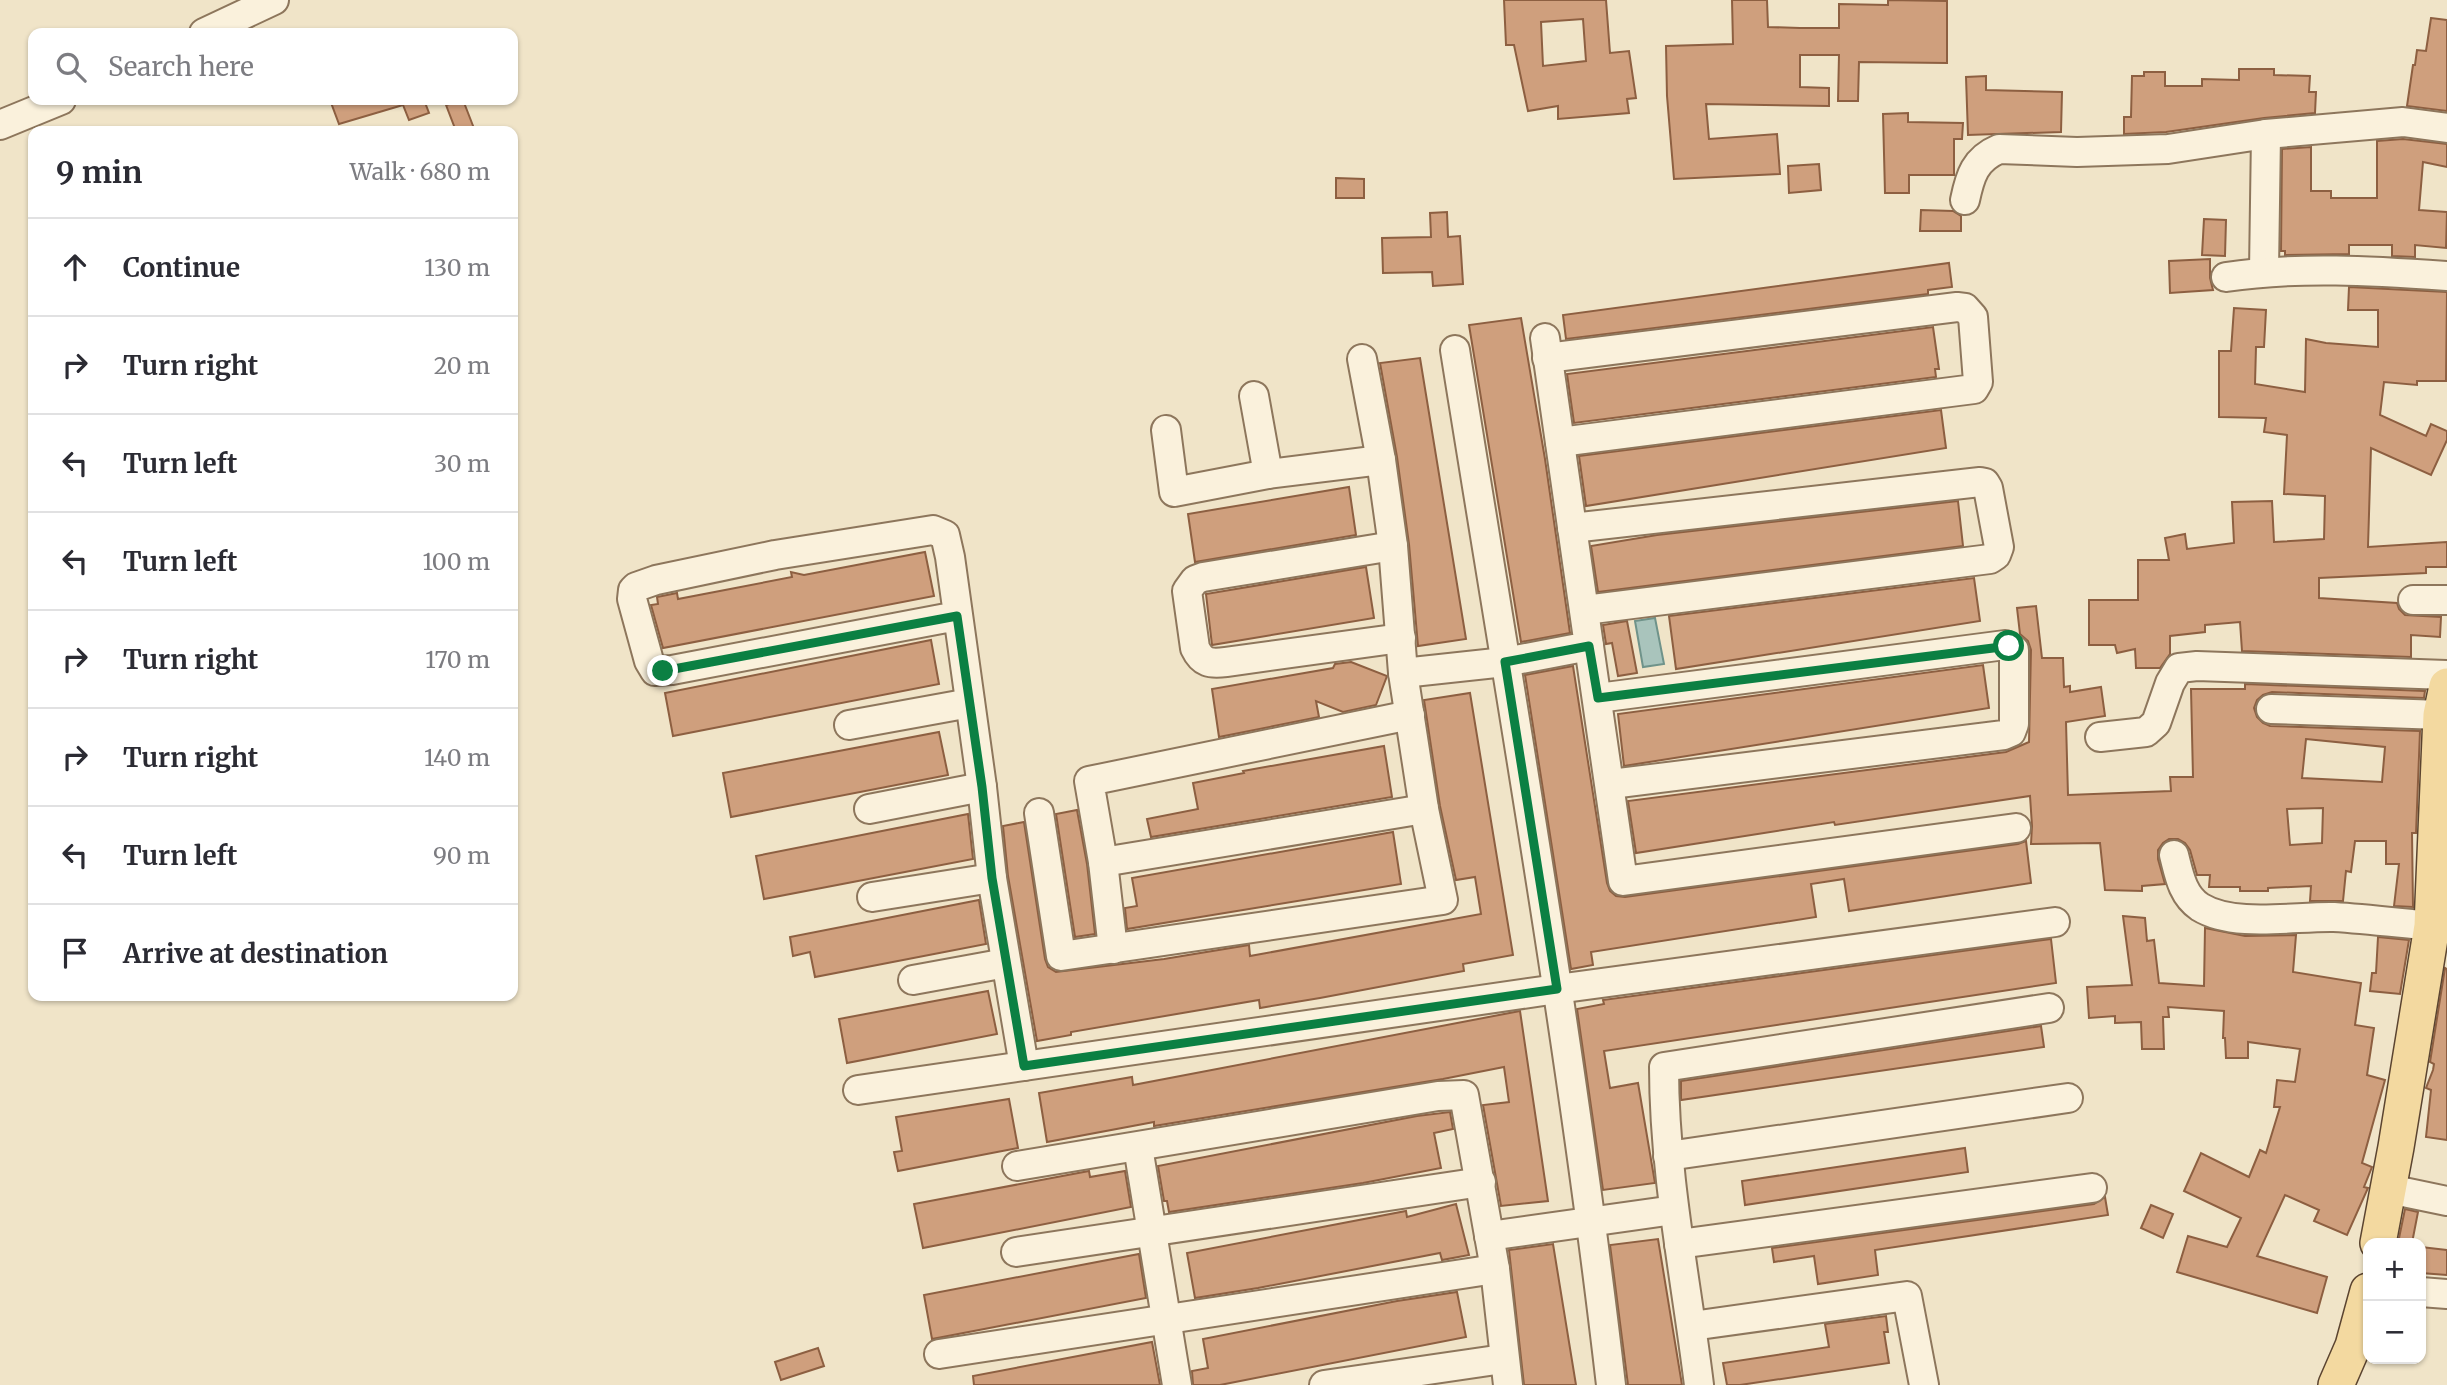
<!DOCTYPE html>
<html lang="en">
<head>
<meta charset="utf-8">
<style>
	body { margin:0; font-family:Merriweather,serif; background:#f2f2f3; color:#2b2b33 }
	.controls { position:absolute; right:21px; bottom:21px; display:grid; overflow:hidden; border-radius:14px; box-shadow:0 2px 5px #0004 }
	.controls button { width:63px; height:63px; display:grid; place-items:center; padding:0; border:0; border-bottom:2px solid #e1e1e2; background:#fff; color:#2b2b33; font:35px sans-serif }
	.stop { position:absolute; width:21px; height:21px; margin:-16px; border:5px solid #0b8043; border-radius:50%; background:#fff }
	.stop.end { background:#0b8043; border-color:#fff; box-shadow:0 2px 7px #0008 }
	.list { margin:0; padding:0; list-style:none }
	h2 { display:flex; justify-content:space-between; align-items:center; height:91px; margin:0; padding:0 28px; font-size:30px }
	h2 small { font-size:23px; font-weight:400; color:#7c7c81 }
	.list li { display:grid; grid-template-columns:46px 1fr auto; gap:21px; align-items:center; box-sizing:border-box; height:98px; padding:0 28px; border-top:2px solid #e1e1e2 }
	.list b { display:block; font-size:26px; white-space:nowrap }
	.list em { font-size:23px; font-style:normal; color:#7c7c81 }
	.icon { flex:none; width:38px; height:38px; fill:none; stroke:currentColor; stroke-width:2; stroke-linecap:round; stroke-linejoin:round }
	.map { position:relative; flex:none; width:2447px; height:1385px; overflow:hidden }
	.search { position:absolute; background:#fff; box-shadow:0 2px 5px #0004; left:28px; top:28px; width:490px; height:77px; display:flex; align-items:center; gap:18px; box-sizing:border-box; padding:0 24px; border-radius:14px; color:#7c7c81; font-size:26px }
	.panel { position:absolute; background:#fff; box-shadow:0 2px 5px #0004; left:28px; top:126px; width:490px; height:875px; border-radius:14px }
	.map>svg:first-child { display:block }
	.water { fill:#a9c4bc; stroke:#6f938a; stroke-width:2 }
	.building { fill:#cf9f7d; stroke:#8d5f41; stroke-width:2; fill-rule:evenodd }
	.lines { fill:none; stroke-linecap:round; stroke-linejoin:round }
	.minor-casing { stroke:#8d765c; stroke-width:32 }
	.major-casing { stroke:#5b4430; stroke-width:38 }
	.minor { stroke:#faf1dc; stroke-width:28 }
	.major { stroke:#f3d9a0; stroke-width:35 }
	.route { stroke:#0b8043; stroke-width:9 }
</style>
</head>
<body>
<div class="map">
<svg width="2447" height="1385" viewBox="0 0 2447 1385">
	<rect width="100%" height="100%" fill="#f0e4c8"/>
	<!-- water -->
	<polygon class="water" points="1655,618 1664,664 1643,667 1635,621"/>
	<!-- building -->
	<g class="building">
		<path d="M1504,0H1606L1610,53L1629,51L1636,98L1627,99L1629,113L1558,119V106L1528,111L1514,45H1506ZM1583,19L1586,61L1543,66L1541,22Z"/>
		<polygon points="1732,0 1767,0 1768,27 1800,28 1839,28 1839,4 1888,5 1888,0 1947,1 1947,63 1859,62 1858,101 1838,101 1839,55 1800,55 1800,87 1829,88 1829,106 1706,104 1709,139 1777,134 1780,174 1674,179 1667,96 1666,46 1733,44"/>
		<polygon points="2431,18 2447,20 2447,111 2407,106 2413,65 2415,65 2417,50 2426,51"/>
		<polygon points="2239,69 2274,69 2274,75 2310,76 2309,92 2316,92 2315,113 2264,118 2166,132 2124,134 2124,117 2131,117 2132,76 2144,76 2144,72 2165,72 2165,86 2202,86 2202,79 2239,80"/>
		<polygon points="1986,76 1986,90 2062,92 2061,132 1968,135 1966,77"/>
		<polygon points="330,100 424,100 429,113 409,120 403,105 339,124"/>
		<polygon points="463,100 475,131 456,131 446,105"/>
		<polygon points="1908,113 1908,122 1963,123 1962,139 1954,139 1954,175 1909,175 1909,193 1885,193 1883,114"/>
		<polygon points="2403,139 2447,144 2447,167 2423,162 2419,210 2447,212 2446,248 2415,245 2415,257 2392,256 2392,245 2349,245 2349,254 2285,255 2285,251 2281,251 2282,149 2311,147 2311,191 2331,191 2331,198 2377,198 2377,141"/>
		<polygon points="1819,164 1821,190 1789,193 1788,166"/>
		<polygon points="1336,178 1364,179 1364,198 1336,198"/>
		<polygon points="1921,210 1953,211 1961,216 1961,231 1920,231"/>
		<polygon points="1447,212 1448,237 1460,236 1463,284 1433,286 1432,272 1383,273 1382,238 1431,237 1430,213"/>
		<polygon points="2204,219 2226,220 2225,256 2202,255"/>
		<polygon points="2210,259 2210,278 2213,290 2170,293 2169,261"/>
		<polygon points="1949,263 1952,287 1928,290 1928,294 1566,339 1563,315"/>
		<polygon points="2349,287 2447,292 2446,381 2417,381 2417,385 2384,382 2380,415 2426,436 2431,424 2447,431 2447,440 2431,475 2371,448 2368,547 2447,542 2447,567 2426,567 2426,573 2319,578 2319,598 2397,603 2399,609 2405,615 2441,617 2440,637 2411,635 2411,657 2242,651 2240,622 2205,625 2205,632 2170,636 2170,654 2160,668 2136,668 2135,649 2117,653 2115,645 2089,645 2089,600 2138,600 2138,560 2169,560 2165,538 2185,534 2187,549 2234,543 2232,502 2272,501 2274,542 2324,539 2325,496 2284,494 2287,435 2264,432 2266,418 2219,417 2219,351 2231,351 2234,308 2266,310 2264,347 2256,347 2255,384 2305,392 2306,339 2326,343 2378,347 2378,310 2348,310"/>
		<polygon points="1521,318 1545,459 1570,633 1521,642 1469,325"/>
		<polygon points="1933,327 1939,369 1935,369 1936,377 1574,423 1567,374"/>
		<polygon points="1420,358 1466,639 1418,646 1409,544 1397,457 1380,363"/>
		<polygon points="1941,410 1946,448 1586,506 1579,456"/>
		<polygon points="1349,487 1356,535 1195,562 1188,514"/>
		<polygon points="1958,501 1963,546 1598,592 1591,546 1657,535"/>
		<polygon points="925,552 934,596 663,648 651,605 658,604 657,597 677,593 678,599 792,577 791,572 804,575"/>
		<polygon points="1366,567 1374,618 1212,645 1206,594"/>
		<polygon points="1974,578 1980,621 1676,669 1669,616"/>
		<path d="M2036,606L2042,658H2063L2064,687L2070,686V692L2101,687L2105,716L2066,722L2068,795L2171,791L2170,777H2193L2191,689H2245V684L2425,691L2424,698L2272,692L2263,695L2257,700L2254,708L2257,717L2263,723L2270,726L2420,731L2416,833H2412L2413,907L2394,906L2399,864H2386V841H2355L2351,872L2346,871L2343,901H2310L2311,886L2268,888V891H2240V887H2209L2210,875H2197L2190,850L2185,843L2178,839H2169L2163,843L2158,850V859L2165,884L2142,886V891L2105,890L2100,843L2031,844L2032,826L2030,796L1835,825L1834,822L1636,853L1628,801L2006,752L2029,742L2031,650L2028,641L2020,634L2017,608ZM2306,739L2385,747L2382,782L2302,778ZM2323,808L2322,843L2290,845L2287,809Z"/>
		<polygon points="1627,621 1637,673 1618,676 1612,643 1606,644 1603,625"/>
		<polygon points="931,640 939,684 673,736 665,693"/>
		<polygon points="1351,662 1387,676 1376,705 1343,712 1316,701 1319,717 1219,737 1212,689 1333,668 1335,664"/>
		<polygon points="1983,665 1989,708 1624,766 1618,714"/>
		<polygon points="1573,666 1607,883 1610,891 1616,896 1625,897 2018,844 2026,841 2031,883 1849,911 1844,879 1811,884 1816,917 1591,952 1593,965 1571,969 1525,675"/>
		<polygon points="1470,693 1513,955 1463,964 1464,971 1320,998 1260,1008 1259,1000 1071,1032 1071,1035 1037,1041 1008,876 1003,826 1024,822 1045,959 1048,967 1056,972 1164,959 1249,945 1250,956 1481,914 1475,877 1456,880 1440,806 1424,700"/>
		<polygon points="939,732 948,775 731,817 723,773"/>
		<polygon points="1384,746 1392,797 1151,837 1147,819 1198,809 1193,783 1244,773 1243,771"/>
		<polygon points="1077,810 1087,864 1095,934 1075,937 1056,814"/>
		<polygon points="968,814 973,859 764,899 756,856"/>
		<polygon points="1393,832 1401,884 1127,929 1125,908 1137,906 1132,878"/>
		<polygon points="979,900 986,944 815,977 810,952 793,956 790,937"/>
		<polygon points="2123,916 2145,918 2147,941 2154,940 2159,983 2204,986 2205,928 2245,936 2296,935 2293,972 2361,983 2355,1025 2374,1028 2367,1075 2385,1080 2362,1163 2372,1167 2364,1187 2368,1188 2347,1235 2314,1221 2319,1210 2285,1195 2257,1256 2327,1277 2317,1313 2177,1272 2188,1236 2227,1247 2241,1218 2184,1191 2201,1153 2249,1177 2260,1150 2266,1153 2280,1107 2274,1107 2277,1080 2295,1082 2300,1049 2248,1042 2248,1058 2226,1058 2225,1038 2223,1038 2224,1011 2168,1007 2169,1017 2163,1017 2164,1049 2142,1049 2141,1022 2115,1023 2115,1016 2089,1018 2087,987 2132,985"/>
		<polygon points="2378,937 2409,940 2400,994 2370,991 2372,973 2376,973"/>
		<polygon points="2051,939 2056,983 1604,1051 1610,1088 1638,1083 1655,1183 1603,1190 1577,1009 1604,1004 1603,1000"/>
		<polygon points="2445,968 2447,969 2447,1140 2426,1137 2431,1090 2426,1088 2433,1070 2434,1064 2430,1062"/>
		<polygon points="988,991 997,1034 847,1063 839,1019"/>
		<polygon points="1520,1011 1548,1201 1501,1206 1483,1105 1509,1102 1504,1067 1443,1079 1154,1126 1154,1122 1047,1142 1039,1093 1132,1077 1133,1085"/>
		<polygon points="2041,1026 2044,1047 1681,1100 1681,1081"/>
		<polygon points="1009,1099 1018,1148 898,1171 894,1152 902,1151 896,1117"/>
		<polygon points="1450,1112 1453,1129 1434,1133 1441,1168 1363,1183 1169,1212 1167,1201 1164,1201 1158,1166 1417,1116"/>
		<polygon points="1965,1148 1968,1172 1745,1205 1742,1181"/>
		<polygon points="1089,1171 1090,1177 1125,1171 1131,1207 923,1248 914,1204"/>
		<polygon points="2105,1197 2108,1215 1875,1250 1878,1275 1818,1284 1814,1256 1774,1262 1772,1248 2094,1204"/>
		<polygon points="1456,1204 1469,1255 1442,1260 1440,1253 1258,1288 1195,1298 1187,1253 1406,1211 1407,1217"/>
		<polygon points="2151,1205 2173,1214 2163,1238 2141,1228"/>
		<polygon points="2405,1209 2418,1212 2412,1243 2398,1243"/>
		<polygon points="1658,1239 1682,1385 1628,1385 1610,1245"/>
		<polygon points="1553,1244 1576,1385 1524,1385 1509,1250"/>
		<polygon points="2421,1247 2447,1250 2447,1275 2421,1273"/>
		<polygon points="1139,1254 1146,1298 932,1339 924,1295"/>
		<polygon points="1457,1292 1466,1337 1220,1385 1193,1385 1192,1371 1208,1368 1203,1339 1397,1301"/>
		<polygon points="1886,1316 1888,1332 1884,1332 1889,1363 1740,1385 1727,1385 1723,1363 1829,1347 1825,1324"/>
		<polygon points="1152,1342 1160,1385 974,1385 973,1376"/>
		<polygon points="818,1348 824,1366 781,1380 775,1362"/>
	</g>
	<g class="lines">
		<!-- minor casing -->
		<g class="minor-casing">
			<g id="minor">
				<polyline points="204,33 274,0"/>
				<polyline points="0,125 61,100"/>
				<path d="M1965,200C1970,176 1975,159 1999,149L2077,152L2168,149L2266,134L2403,122L2447,128"/>
				<polyline points="2264,271 2266,134"/>
				<path d="M2226,277C2298,266 2374,271 2447,276"/>
				<path d="M1455,350C1510,695 1571,1039 1611,1385"/>
				<polyline points="1547,358 1957,307 1965,308 1973,317 1978,382 1974,389 1560,442"/>
				<polyline points="1254,396 1268,474"/>
				<polyline points="1166,430 1174,492 1268,474 1381,460"/>
				<polyline points="1572,528 1980,482 1985,483 1988,488 1999,547 1996,555 1990,559 1585,610"/>
				<path d="M1393,546L1203,577L1195,580L1187,591L1195,648C1202,663 1210,664 1226,662L1401,638"/>
				<polyline points="2413,600 2447,600"/>
				<polyline points="957,616 672,670 655,671 649,661 632,599 633,590 636,587 656,580 775,555 933,530 945,535 950,557 982,787 992,878 1024,1066"/>
				<polyline points="1589,646 1623,881 2016,828"/>
				<polyline points="1403,673 1505,662 1589,646 1545,338"/>
				<polyline points="1598,698 2005,645 2014,650 2014,724 2011,732 2004,735 1611,784"/>
				<polyline points="2271,709 2441,715"/>
				<polyline points="849,725 970,703"/>
				<polyline points="2100,737 2146,732 2156,723 2170,683 2179,668 2197,666 2447,675"/>
				<polyline points="869,809 982,787"/>
				<polyline points="1039,813 1061,956 1443,900 1424,809 1403,673 1393,546 1381,460 1362,359"/>
				<path d="M2174,855C2179,874 2182,895 2200,907C2234,928 2295,916 2334,917C2367,919 2399,923 2432,926"/>
				<polyline points="1103,862 1424,809"/>
				<polyline points="872,897 992,878"/>
				<polyline points="1113,949 1103,862 1089,781 1410,715"/>
				<polyline points="913,980 1006,963"/>
				<polyline points="858,1090 1557,989 2055,922"/>
				<polyline points="1138,1147 1177,1385"/>
				<polyline points="1668,1156 2068,1098"/>
				<polyline points="1017,1166 1438,1096 1464,1095 1495,1269 1508,1385"/>
				<polyline points="2389,1189 2447,1201"/>
				<polyline points="1489,1236 1674,1210"/>
				<polyline points="1679,1244 2092,1188"/>
				<polyline points="1016,1252 1481,1182"/>
				<polyline points="2421,1292 2447,1294"/>
				<polyline points="1692,1326 1907,1296 1924,1385"/>
				<polyline points="939,1354 1495,1269"/>
				<polyline points="1324,1385 1503,1359"/>
				<path d="M1699,1385C1686,1279 1664,1174 1664,1067L2049,1008"/>
			</g>
		</g>
		<!-- major casing -->
		<g class="major-casing">
			<g id="major">
				<polyline points="2378,1243 2396,1147 2432,926 2441,715 2447,686"/>
				<polyline points="2336,1385 2353,1346 2368,1291"/>
			</g>
		</g>
		<!-- minor -->
		<use href="#minor" class="minor"/>
		<!-- major -->
		<use href="#major" class="major"/>
	</g>
	<g class="lines">
		<!-- route -->
		<polyline class="route" points="663,671 957,616 982,787 992,878 1024,1066 1557,989 1505,662 1589,646 1598,698 2009,646"/>
	</g>
</svg>
<div class="controls">
<button>+</button>
<button>−</button>
</div>
<div class="stop" style="left:2009px;top:646px"></div>
<div class="stop end" style="left:663px;top:671px"></div>
<div class="search"><svg class="icon" aria-label="search" viewBox="0 0 24 24"><circle cx="10" cy="10" r="6"/><path d="M15 15l6 6"/></svg>Search here</div>
<section class="panel">
<h2>9 min<small>Walk · 680 m</small></h2>
<ul class="list">
<li><svg class="icon" aria-label="ahead" viewBox="0 0 24 24"><path d="M12 20V5M6 11l6-6 6 6"/></svg><div><b>Continue</b></div><em>130 m</em></li>
<li><svg class="icon" aria-label="right" viewBox="0 0 24 24"><path d="M7 20v-9h11M14 6l5 5-5 5"/></svg><div><b>Turn right</b></div><em>20 m</em></li>
<li><svg class="icon" aria-label="left" viewBox="0 0 24 24"><path d="M17 20v-9H6M10 6l-5 5 5 5"/></svg><div><b>Turn left</b></div><em>30 m</em></li>
<li><svg class="icon" aria-label="left" viewBox="0 0 24 24"><path d="M17 20v-9H6M10 6l-5 5 5 5"/></svg><div><b>Turn left</b></div><em>100 m</em></li>
<li><svg class="icon" aria-label="right" viewBox="0 0 24 24"><path d="M7 20v-9h11M14 6l5 5-5 5"/></svg><div><b>Turn right</b></div><em>170 m</em></li>
<li><svg class="icon" aria-label="right" viewBox="0 0 24 24"><path d="M7 20v-9h11M14 6l5 5-5 5"/></svg><div><b>Turn right</b></div><em>140 m</em></li>
<li><svg class="icon" aria-label="left" viewBox="0 0 24 24"><path d="M17 20v-9H6M10 6l-5 5 5 5"/></svg><div><b>Turn left</b></div><em>90 m</em></li>
<li><svg class="icon" aria-label="arrive" viewBox="0 0 24 24"><path d="M6 21V4h12l-3 4 3 4H6"/></svg><div><b>Arrive at destination</b></div></li>
</ul>
</section>
</div>
</body>
</html>
